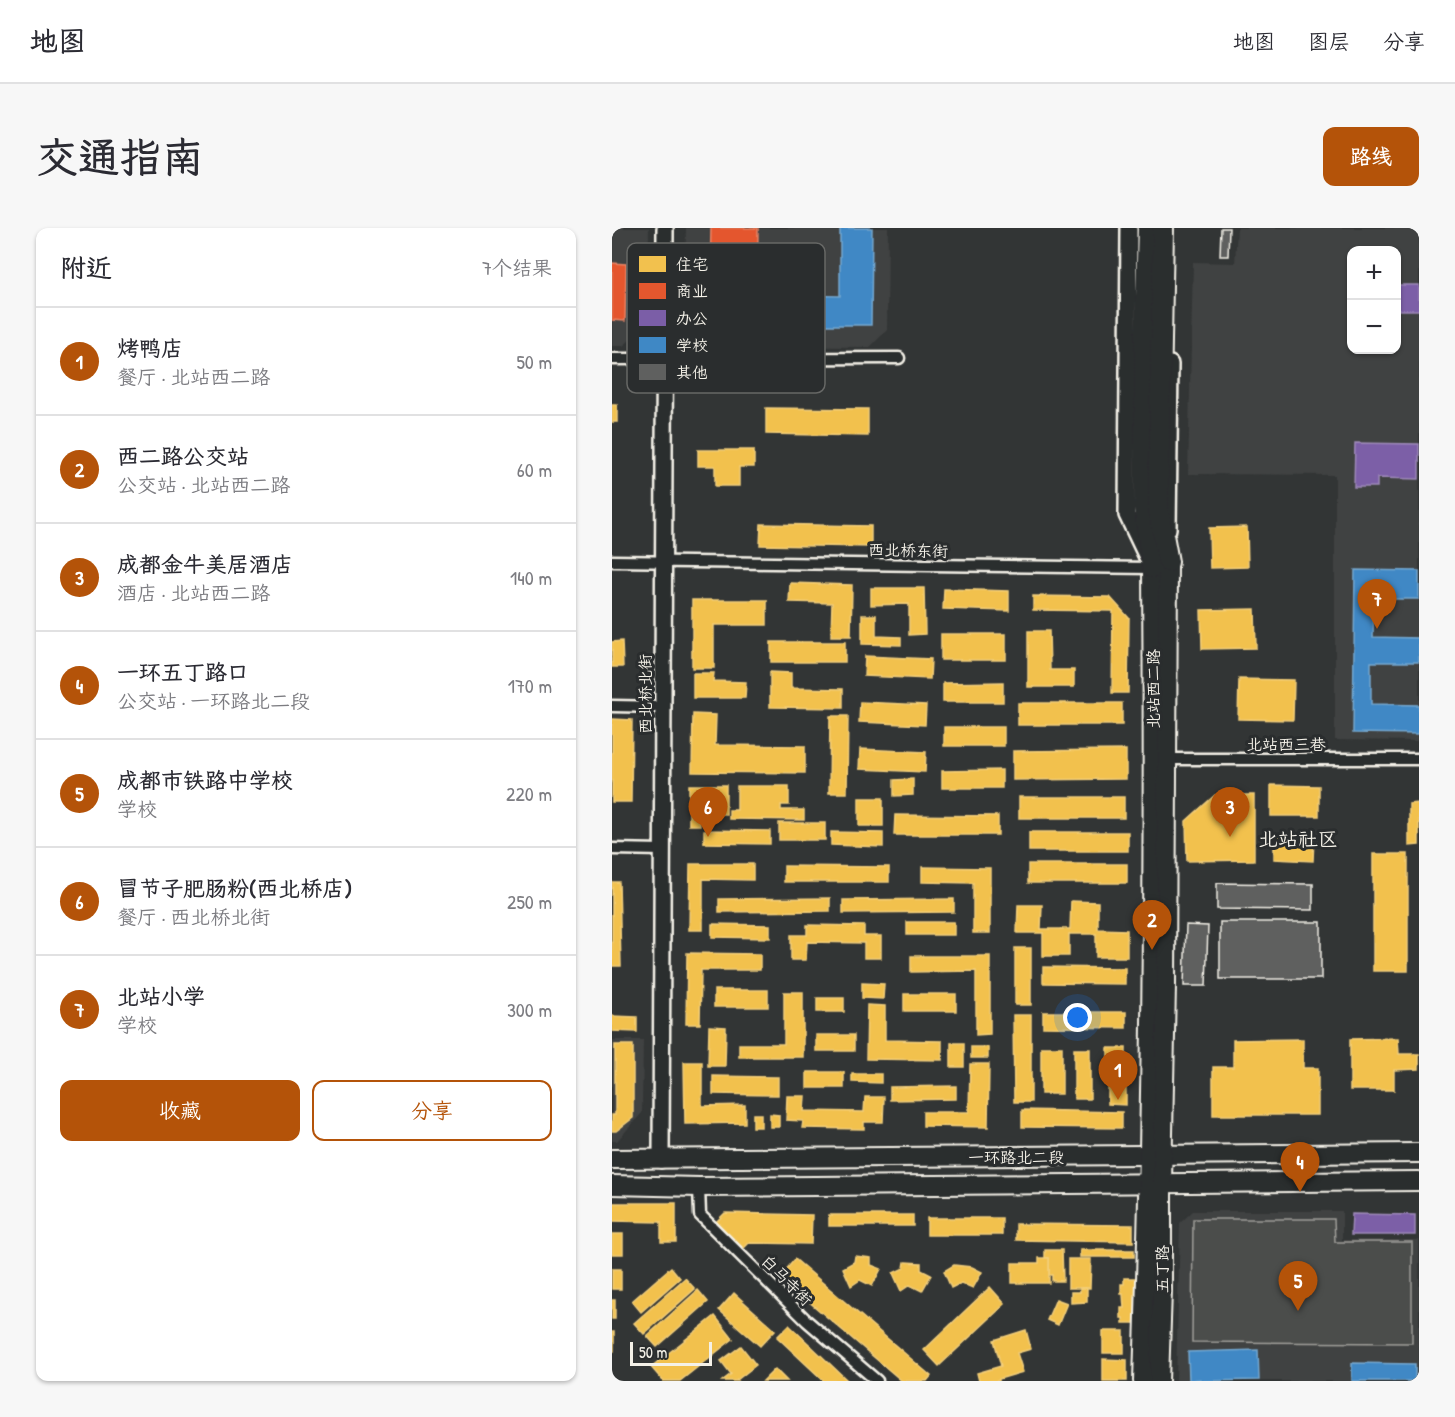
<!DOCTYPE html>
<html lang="zh">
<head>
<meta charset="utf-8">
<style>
	body { margin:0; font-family:"Patrick Hand","LXGW WenKai TC",sans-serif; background:#f7f7f7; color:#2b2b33 }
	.controls { position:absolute; right:18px; top:18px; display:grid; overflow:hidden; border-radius:12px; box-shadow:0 2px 4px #0004 }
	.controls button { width:54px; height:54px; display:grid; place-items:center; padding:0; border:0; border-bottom:2px solid #e1e1e2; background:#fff; color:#2b2b33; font:30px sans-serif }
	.scale { position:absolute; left:18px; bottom:15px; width:82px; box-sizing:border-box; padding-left:6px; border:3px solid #f4f1e8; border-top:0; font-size:16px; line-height:21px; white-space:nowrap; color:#f4f1e8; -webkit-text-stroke:4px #2a2d2e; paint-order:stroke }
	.you { position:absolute; left:466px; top:790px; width:21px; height:21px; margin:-15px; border:4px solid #fff; border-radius:50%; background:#1a73e8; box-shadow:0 0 0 9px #1a73e833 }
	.badge { display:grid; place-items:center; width:39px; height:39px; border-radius:50%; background:#b45309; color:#fff; font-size:20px; font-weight:700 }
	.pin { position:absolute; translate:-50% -50px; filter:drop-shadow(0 2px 3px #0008) }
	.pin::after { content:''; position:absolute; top:32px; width:21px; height:18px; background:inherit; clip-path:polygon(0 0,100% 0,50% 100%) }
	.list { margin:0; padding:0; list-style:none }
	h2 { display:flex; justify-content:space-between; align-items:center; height:78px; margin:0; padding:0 24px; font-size:26px }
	h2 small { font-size:20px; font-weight:400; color:#7c7c81 }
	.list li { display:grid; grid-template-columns:39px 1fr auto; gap:18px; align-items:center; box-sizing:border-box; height:108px; padding:0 24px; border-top:2px solid #e1e1e2 }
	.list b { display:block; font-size:22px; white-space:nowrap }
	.list p { margin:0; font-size:20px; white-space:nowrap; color:#7c7c81 }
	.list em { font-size:20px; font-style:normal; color:#7c7c81 }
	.actions { display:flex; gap:12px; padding:18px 24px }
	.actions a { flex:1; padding:14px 0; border:2px solid #b45309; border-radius:12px; text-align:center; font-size:21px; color:#b45309 }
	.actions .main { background:#b45309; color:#fff }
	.map { position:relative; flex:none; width:807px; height:1153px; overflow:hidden; border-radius:12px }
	header { display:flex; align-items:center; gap:36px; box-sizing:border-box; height:84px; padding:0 30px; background:#fff; border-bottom:2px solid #e1e1e2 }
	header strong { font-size:28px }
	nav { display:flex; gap:33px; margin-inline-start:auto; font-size:21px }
	.intro { display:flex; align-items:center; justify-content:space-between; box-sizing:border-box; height:144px; padding:0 36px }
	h1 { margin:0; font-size:42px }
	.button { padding:15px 27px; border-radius:12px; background:#b45309; color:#fff; font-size:21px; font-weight:700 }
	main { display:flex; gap:36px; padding:0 36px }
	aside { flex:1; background:#fff; border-radius:12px; box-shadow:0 2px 4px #0004 }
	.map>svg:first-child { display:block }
	.built { fill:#404242; fill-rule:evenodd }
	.green { fill:#4b4d4c; stroke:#a09f9a; stroke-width:1.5 }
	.homes { fill:#f2c14e; stroke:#f3cf7c; stroke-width:1.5 }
	.shops { fill:#e4572e; stroke:#e98566; stroke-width:1.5 }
	.offices { fill:#7b5ea7; stroke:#9f8aba; stroke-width:1.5 }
	.schools { fill:#3f88c5; stroke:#75a8d0; stroke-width:1.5 }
	.building { fill:#5f605f; stroke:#f4f1e8; stroke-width:1.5 }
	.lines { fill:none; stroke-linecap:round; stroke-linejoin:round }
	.street-casing { stroke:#f4f1e8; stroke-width:15 }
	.secondary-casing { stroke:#f4f1e8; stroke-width:20 }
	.primary-casing { stroke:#f4f1e8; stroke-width:22 }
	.highway-casing { stroke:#f4f1e8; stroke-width:24 }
	.street { stroke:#2a2d2e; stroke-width:10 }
	.secondary { stroke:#2a2d2e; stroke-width:15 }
	.primary { stroke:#2a2d2e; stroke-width:18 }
	.highway { stroke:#2a2d2e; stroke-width:20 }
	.labels { text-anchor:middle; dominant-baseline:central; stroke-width:6; stroke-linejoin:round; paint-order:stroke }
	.street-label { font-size:16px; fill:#f4f1e8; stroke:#2a2d2e }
	.quarter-label { font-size:20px; fill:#f4f1e8; stroke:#2a2d2e }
	.key { fill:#2a2d2e; stroke:#676866; stroke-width:1.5 }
	.key-label { font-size:16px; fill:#f4f1e8 }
</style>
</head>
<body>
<header>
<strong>地图</strong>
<nav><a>地图</a><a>图层</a><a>分享</a></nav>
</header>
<div class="intro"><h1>交通指南</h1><a class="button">路线</a></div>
<main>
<aside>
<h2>附近<small>7个结果</small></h2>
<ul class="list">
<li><span class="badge">1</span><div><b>烤鸭店</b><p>餐厅 · 北站西二路</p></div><em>50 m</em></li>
<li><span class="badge">2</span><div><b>西二路公交站</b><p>公交站 · 北站西二路</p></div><em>60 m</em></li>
<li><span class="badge">3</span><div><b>成都金牛美居酒店</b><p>酒店 · 北站西二路</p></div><em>140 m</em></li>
<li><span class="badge">4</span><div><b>一环五丁路口</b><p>公交站 · 一环路北二段</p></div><em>170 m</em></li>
<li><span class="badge">5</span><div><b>成都市铁路中学校</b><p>学校</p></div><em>220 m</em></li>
<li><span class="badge">6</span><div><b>冒节子肥肠粉(西北桥店)</b><p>餐厅 · 西北桥北街</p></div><em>250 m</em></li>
<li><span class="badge">7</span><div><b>北站小学</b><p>学校</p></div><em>300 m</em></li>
</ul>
<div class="actions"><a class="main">收藏</a><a>分享</a></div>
</aside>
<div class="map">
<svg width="807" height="1153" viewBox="0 0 807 1153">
	<rect width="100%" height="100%" fill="#323535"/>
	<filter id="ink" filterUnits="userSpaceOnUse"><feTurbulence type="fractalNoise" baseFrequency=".0167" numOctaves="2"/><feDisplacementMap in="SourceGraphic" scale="12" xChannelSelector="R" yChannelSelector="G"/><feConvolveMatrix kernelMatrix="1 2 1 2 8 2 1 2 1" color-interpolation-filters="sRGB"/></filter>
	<g filter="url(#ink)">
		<!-- built -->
		<g class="built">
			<polygon points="0,0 37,0 36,96 11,118 0,118"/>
			<polygon points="74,0 276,0 275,102 258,119 93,118 72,96"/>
			<path d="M625,0H807V513L723,512V247L576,246L581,34L623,35ZM740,22H784V122H740Z"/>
			<polygon points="0,812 31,812 30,885 5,913 0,913"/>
			<polygon points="581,983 730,983 730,1012 807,1012 807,1153 564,1153 568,995"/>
		</g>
		<!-- green -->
		<polygon class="green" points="581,991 722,991 723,1014 800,1014 800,1115 580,1114"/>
		<!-- homes -->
		<g class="homes">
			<rect x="0" y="177" width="5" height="17"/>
			<polygon points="154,180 256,181 256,208 154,206"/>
			<polygon points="86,222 142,222 142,239 127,239 127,258 103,258 103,238 86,238"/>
			<polygon points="149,296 259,298 259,319 148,317"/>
			<polygon points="635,299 636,339 598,340 597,300"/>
			<polygon points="178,355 240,357 239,408 219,408 220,375 177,374"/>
			<polygon points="259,360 312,360 313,406 297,407 297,376 259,377"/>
			<polygon points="332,361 397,363 397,383 331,381"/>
			<polygon points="421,368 498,369 517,390 516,465 500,465 501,383 421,382"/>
			<polygon points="80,372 155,372 155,397 102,397 102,440 80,440"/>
			<polygon points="643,381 644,420 590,421 589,382"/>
			<polygon points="250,387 264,387 264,408 289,409 289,417 250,416"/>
			<polygon points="416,403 437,403 438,442 462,442 462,459 416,459"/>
			<rect x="329" y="406" width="65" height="26"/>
			<polygon points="10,413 11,439 0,439 0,414"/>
			<rect x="159" y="414" width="74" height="20"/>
			<polygon points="253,428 319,431 318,451 252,448"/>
			<polygon points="158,444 179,445 179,460 231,461 231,480 158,479"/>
			<polygon points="81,445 102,445 101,453 134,454 133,470 81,470"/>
			<polygon points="627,451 682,452 681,492 626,491"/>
			<polygon points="391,454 391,474 331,474 331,455"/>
			<polygon points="248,474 314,477 313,497 247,494"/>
			<rect x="406" y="475" width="104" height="22"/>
			<polygon points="81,486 104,487 103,517 193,518 193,545 80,544"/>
			<polygon points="218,488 236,488 235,565 217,565"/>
			<polygon points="0,491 20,492 19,574 0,574"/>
			<rect x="332" y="499" width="60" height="19"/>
			<polygon points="248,521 314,524 313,544 247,541"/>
			<polygon points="514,522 514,551 401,552 401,523"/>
			<polygon points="390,542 390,560 330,560 330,543"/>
			<polygon points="301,551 301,567 282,568 282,552"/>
			<polygon points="77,557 114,557 114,586 88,586 88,597 77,597"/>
			<polygon points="659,557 707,558 707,588 659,588"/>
			<polygon points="125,558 177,558 177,577 169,577 169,582 192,582 192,592 117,591 117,582 125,582"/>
			<polygon points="603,567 642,567 642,632 575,633 574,593"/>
			<rect x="407" y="569" width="105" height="21"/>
			<rect x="247" y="570" width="24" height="28"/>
			<polygon points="807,575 807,617 797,618 797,576"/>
			<polygon points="283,587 386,588 386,607 282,607"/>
			<rect x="167" y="595" width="46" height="17"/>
			<polygon points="92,602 158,603 158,616 92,615"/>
			<polygon points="219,604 271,605 271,619 219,617"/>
			<rect x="417" y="604" width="99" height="19"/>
			<polygon points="662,608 702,609 701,633 662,631"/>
			<rect x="761" y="626" width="35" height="117"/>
			<polygon points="78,636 141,636 141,652 91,651 91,702 77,702"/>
			<rect x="416" y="636" width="99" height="19"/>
			<polygon points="172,638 277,639 277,654 172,654"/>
			<polygon points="310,639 378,640 378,705 361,705 361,655 310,654"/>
			<polygon points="0,654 7,654 9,738 0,738"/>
			<polygon points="218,670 218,683 107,684 107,671"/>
			<polygon points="342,671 342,684 231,685 231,672"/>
			<polygon points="459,673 486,674 486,701 515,702 515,729 484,729 484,706 457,706 457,728 431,728 431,705 405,705 406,677 430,677 429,701 458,701"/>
			<rect x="295" y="694" width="47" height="13"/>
			<polygon points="100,696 158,697 158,710 100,709"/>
			<polygon points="195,697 252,698 252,708 269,708 269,730 252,730 252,715 195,714 194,732 179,732 179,707 195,707"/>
			<rect x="403" y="720" width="16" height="57"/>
			<polygon points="75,725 148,726 148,742 89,742 88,796 74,796"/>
			<polygon points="299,728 378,728 378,806 364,807 364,743 299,744"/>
			<polygon points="431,739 513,740 513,756 431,755"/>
			<polygon points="250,755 272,756 271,771 250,770"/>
			<rect x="102" y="762" width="54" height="17"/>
			<polygon points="172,764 191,764 191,829 127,829 127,816 172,816"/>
			<rect x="292" y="766" width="52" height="17"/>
			<rect x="205" y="770" width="27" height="14"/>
			<polygon points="255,777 273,778 273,812 330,813 330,832 254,831"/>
			<polygon points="431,784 514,784 514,800 431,799"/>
			<polygon points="401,787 419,787 419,874 402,874"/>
			<polygon points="0,788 25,789 25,804 0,803"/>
			<polygon points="97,798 114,799 113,838 96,838"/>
			<rect x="204" y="807" width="38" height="16"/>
			<polygon points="786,810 787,826 807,826 807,841 782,842 782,862 738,862 738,811"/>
			<polygon points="691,811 691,840 706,840 706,887 601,887 601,839 621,839 621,812"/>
			<rect x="339" y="815" width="13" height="24"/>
			<polygon points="3,817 21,817 21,890 4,903 0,903 0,887 3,887"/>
			<rect x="359" y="819" width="17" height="11"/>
			<rect x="429" y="819" width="21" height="47"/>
			<polygon points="496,820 514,820 514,877 496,876"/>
			<rect x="462" y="821" width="16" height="50"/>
			<polygon points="72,834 90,834 90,878 133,877 133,895 73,896"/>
			<polygon points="358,836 377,836 376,899 311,898 311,884 357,884"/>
			<rect x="195" y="844" width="37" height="16"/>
			<polygon points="240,846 269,846 269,855 240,854"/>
			<polygon points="101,848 166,849 166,867 101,866"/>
			<polygon points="344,858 344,871 278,872 278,859"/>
			<polygon points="175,868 193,868 192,883 252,884 253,869 272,869 271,894 252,894 252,901 190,900 191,893 174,892"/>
			<polygon points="410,882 510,884 510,900 410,899"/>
			<rect x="141" y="886" width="8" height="13"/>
			<polygon points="158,886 167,887 167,899 158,899"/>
			<polygon points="0,975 64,975 64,1014 49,1014 49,994 0,993"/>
			<polygon points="113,985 200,987 199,1016 137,1015 128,1024 102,996"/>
			<rect x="217" y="987" width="84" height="11"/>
			<rect x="315" y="990" width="75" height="17"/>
			<polygon points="404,996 521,997 521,1014 404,1012"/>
			<rect x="0" y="1006" width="11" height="20"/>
			<polygon points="433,1022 450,1022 451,1053 440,1053 440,1047 437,1047 437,1030 433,1030"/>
			<rect x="468" y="1022" width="54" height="7"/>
			<polygon points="243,1028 259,1030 259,1037 269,1041 260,1058 248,1052 239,1058 231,1040 242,1034"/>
			<polygon points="427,1030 437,1030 437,1055 400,1055 400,1035 427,1035"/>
			<polygon points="183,1031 319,1148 315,1153 290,1153 168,1049"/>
			<polygon points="456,1031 479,1031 478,1060 456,1060"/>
			<polygon points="293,1034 309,1035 309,1042 319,1047 310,1063 298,1057 289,1063 281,1045 292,1040"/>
			<polygon points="342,1037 360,1039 370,1044 361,1060 349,1055 339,1060 332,1043"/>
			<polygon points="59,1039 68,1050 29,1084 20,1073"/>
			<rect x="0" y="1041" width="9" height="20"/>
			<polygon points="73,1050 83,1061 32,1106 22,1095"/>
			<polygon points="512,1050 526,1050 525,1095 511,1095 511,1090 509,1090 509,1080 512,1080 511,1066 509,1066 509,1056 512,1056"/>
			<polygon points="378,1059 393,1076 327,1138 312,1122"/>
			<polygon points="468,1060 475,1060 475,1074 459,1075 459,1064 468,1064"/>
			<polygon points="86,1062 96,1074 45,1119 35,1108"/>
			<polygon points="122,1065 163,1102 148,1118 107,1082"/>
			<polygon points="444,1071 455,1075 446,1097 435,1092"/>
			<rect x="0" y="1072" width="3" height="19"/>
			<polygon points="103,1088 121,1111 68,1153 51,1153 39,1139"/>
			<polygon points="177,1097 236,1153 212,1153 165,1109"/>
			<polygon points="414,1102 419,1121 405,1125 411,1144 387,1151 387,1153 367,1153 365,1145 389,1138 382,1112"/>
			<rect x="491" y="1103" width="21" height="22"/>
			<rect x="0" y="1104" width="2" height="19"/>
			<polygon points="129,1118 144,1137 125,1152 126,1153 110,1153 119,1146 109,1133"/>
			<polygon points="491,1131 515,1132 515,1153 491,1153"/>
			<polygon points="163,1141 175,1153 151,1153"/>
		</g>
		<!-- shops -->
		<g class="shops">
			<polygon points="99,0 146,0 145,92 97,91"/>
			<polygon points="0,35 14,36 13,93 0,92"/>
		</g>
		<!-- offices -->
		<g class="offices">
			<rect x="784" y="57" width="23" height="25"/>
			<polygon points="743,215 807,216 807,251 765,250 765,259 742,259"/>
			<polygon points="740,986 803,987 803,1007 739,1007"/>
		</g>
		<!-- schools -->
		<g class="schools">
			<polygon points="228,0 260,0 259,97 173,97 173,67 228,68"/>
			<polygon points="743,342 807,343 807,371 762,371 761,409 807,410 807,434 759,434 759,476 807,477 807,506 741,505"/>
			<polygon points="646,1122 647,1152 588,1153 588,1151 577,1152 576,1124"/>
			<polygon points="740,1135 803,1136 803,1153 740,1153"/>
		</g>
		<!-- building -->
		<g class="building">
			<polygon points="609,0 617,0 616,28 608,28"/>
			<polygon points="605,655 701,656 701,682 605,681"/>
			<rect x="608" y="694" width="101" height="57"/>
			<polygon points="574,697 596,698 594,758 572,758"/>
		</g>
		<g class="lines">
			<!-- street casing -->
			<g class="street-casing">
				<g id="street">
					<polyline points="0,131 287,130"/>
					<polyline points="0,333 540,340"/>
					<polyline points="0,478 51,479"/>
					<polyline points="551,531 807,531"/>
					<polyline points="0,621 51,622"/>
					<polyline points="87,959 88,987 195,1093 265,1153"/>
				</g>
			</g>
			<!-- secondary casing -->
			<g class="secondary-casing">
				<g id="secondary">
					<polyline points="517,0 515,287 535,329"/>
					<polyline points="556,301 558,136"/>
					<polyline points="49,932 53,0"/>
				</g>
			</g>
			<!-- primary casing -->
			<g class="primary-casing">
				<g id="primary">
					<polyline points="0,931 807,925"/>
					<polyline points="0,957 87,959 807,953"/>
					<path d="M531,1153C540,882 542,611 540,340"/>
					<polyline points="547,1153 550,1062 550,955 554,757 556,334"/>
				</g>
			</g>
			<!-- highway casing -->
			<g class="highway-casing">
				<g id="highway">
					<polyline points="536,0 533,102 532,280 540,340"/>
					<polyline points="551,0 546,280 556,334"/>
				</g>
			</g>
			<!-- street -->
			<use href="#street" class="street"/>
			<!-- secondary -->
			<use href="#secondary" class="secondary"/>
			<!-- primary -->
			<use href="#primary" class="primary"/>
			<!-- highway -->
			<use href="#highway" class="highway"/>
		</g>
	</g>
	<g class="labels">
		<!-- street labels -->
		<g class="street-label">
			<text transform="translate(296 322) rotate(1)">西北桥东街</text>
			<text transform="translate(541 461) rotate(-90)">北站西二路</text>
			<text transform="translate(33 466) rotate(-90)">西北桥北街</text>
			<text x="674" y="516">北站西三巷</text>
			<text x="404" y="929">一环路北二段</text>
			<text transform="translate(550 1041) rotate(-90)">五丁路</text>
			<text transform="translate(175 1052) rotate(45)">白马寺街</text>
		</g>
		<!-- quarter labels -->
		<g class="quarter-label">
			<text x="686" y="610">北站社区</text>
		</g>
	</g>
	<!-- legend -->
	<rect x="15" y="15" width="198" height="150" rx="9" class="key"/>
	<rect x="27" y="28" width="27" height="16" fill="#f2c14e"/>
	<rect x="27" y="55" width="27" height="16" fill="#e4572e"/>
	<rect x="27" y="82" width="27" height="16" fill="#7b5ea7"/>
	<rect x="27" y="109" width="27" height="16" fill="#3f88c5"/>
	<rect x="27" y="136" width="27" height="16" fill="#5f605f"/>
	<g class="key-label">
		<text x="64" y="42">住宅</text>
		<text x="64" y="69">商业</text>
		<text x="64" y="96">办公</text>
		<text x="64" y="123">学校</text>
		<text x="64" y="150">其他</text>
	</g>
</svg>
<div class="controls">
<button>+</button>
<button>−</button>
</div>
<div class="scale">50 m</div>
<div class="you"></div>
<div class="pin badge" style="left:506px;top:872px">1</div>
<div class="pin badge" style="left:540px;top:722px">2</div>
<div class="pin badge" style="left:618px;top:609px">3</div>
<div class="pin badge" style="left:688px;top:964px">4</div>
<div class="pin badge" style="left:686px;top:1083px">5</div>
<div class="pin badge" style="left:96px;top:609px">6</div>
<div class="pin badge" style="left:765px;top:401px">7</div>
</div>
</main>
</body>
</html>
